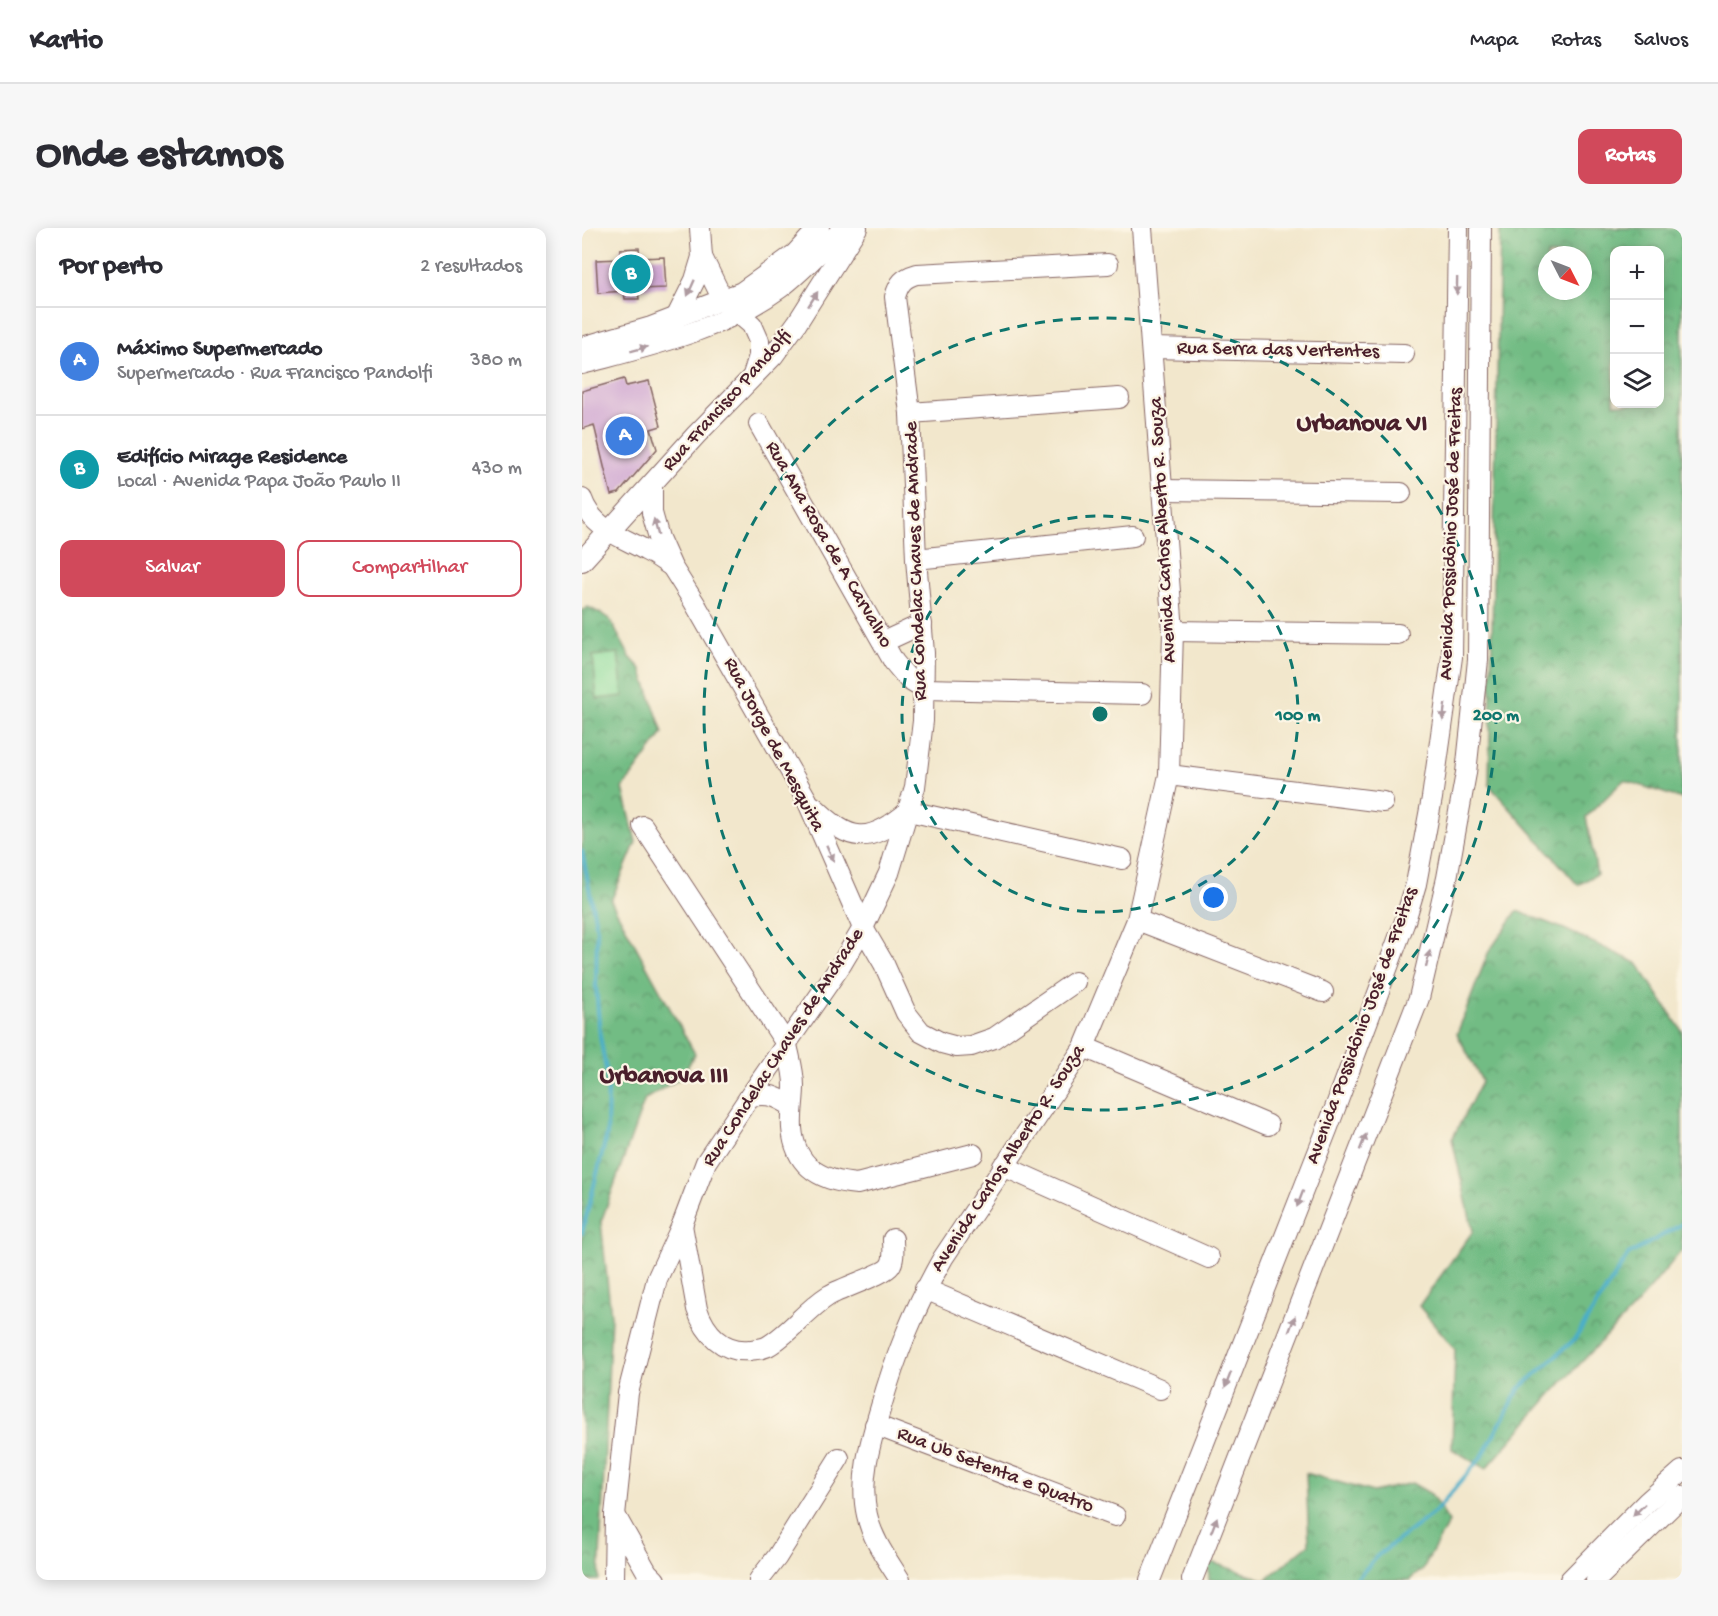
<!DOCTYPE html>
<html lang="pt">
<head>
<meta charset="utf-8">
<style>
	body { margin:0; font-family:"Gochi Hand",sans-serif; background:#f7f7f7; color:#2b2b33 }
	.controls { position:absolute; right:18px; top:18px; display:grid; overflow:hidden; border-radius:12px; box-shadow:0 3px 15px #0003 }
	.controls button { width:54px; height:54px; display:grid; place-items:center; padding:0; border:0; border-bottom:2px solid #e1e1e2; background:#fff; color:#2b2b33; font:30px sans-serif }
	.compass { position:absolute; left:956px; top:18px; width:54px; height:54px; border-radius:50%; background:#fff; box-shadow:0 3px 15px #0003; rotate:132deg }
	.you { position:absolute; left:632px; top:670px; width:21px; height:21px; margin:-15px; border:4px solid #fff; border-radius:50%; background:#1a73e8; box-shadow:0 0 0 9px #1a73e833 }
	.badge { display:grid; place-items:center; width:39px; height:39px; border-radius:50%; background:#d1495b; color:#fff; font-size:20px; font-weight:700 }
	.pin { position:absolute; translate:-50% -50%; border:3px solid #fff; box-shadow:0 2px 6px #0006 }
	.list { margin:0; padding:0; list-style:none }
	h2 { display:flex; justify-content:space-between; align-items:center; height:78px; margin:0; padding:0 24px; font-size:26px }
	h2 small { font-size:20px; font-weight:400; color:#7c7c81 }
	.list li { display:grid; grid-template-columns:39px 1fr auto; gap:18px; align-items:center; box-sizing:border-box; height:108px; padding:0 24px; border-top:2px solid #e1e1e2 }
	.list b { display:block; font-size:22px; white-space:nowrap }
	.list p { margin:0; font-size:20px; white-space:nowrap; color:#7c7c81 }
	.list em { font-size:20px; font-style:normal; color:#7c7c81 }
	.actions { display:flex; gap:12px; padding:18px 24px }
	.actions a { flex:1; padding:14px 0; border:2px solid #d1495b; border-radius:12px; text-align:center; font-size:21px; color:#d1495b }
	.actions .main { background:#d1495b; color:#fff }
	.icon { flex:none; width:33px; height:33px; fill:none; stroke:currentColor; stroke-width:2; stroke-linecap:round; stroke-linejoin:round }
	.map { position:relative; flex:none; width:1100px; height:1352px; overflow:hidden; border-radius:12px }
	header { display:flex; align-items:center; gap:36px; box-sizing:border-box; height:84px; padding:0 30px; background:#fff; border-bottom:2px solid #e1e1e2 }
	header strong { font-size:28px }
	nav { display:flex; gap:33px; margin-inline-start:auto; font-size:21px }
	.intro { display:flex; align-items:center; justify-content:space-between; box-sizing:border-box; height:144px; padding:0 36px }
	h1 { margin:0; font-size:42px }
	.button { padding:15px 27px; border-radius:12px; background:#d1495b; color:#fff; font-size:21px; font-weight:700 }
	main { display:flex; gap:36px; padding:0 36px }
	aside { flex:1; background:#fff; border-radius:12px; box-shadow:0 3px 15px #0003 }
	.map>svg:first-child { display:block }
	.forest { fill:url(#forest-crowns); stroke:#5e6e58; stroke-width:1.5; fill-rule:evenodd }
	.garden { fill:#8ddd9d; stroke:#6c7e64; stroke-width:1.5 }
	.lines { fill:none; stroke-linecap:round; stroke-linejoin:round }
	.stream { stroke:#4aaec9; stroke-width:4 }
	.building { fill:#cda3d2 }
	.minor-casing { stroke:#856563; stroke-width:22 }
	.minor { stroke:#fff; stroke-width:20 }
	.oneway { fill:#ae9aa0 }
	.ring { fill:none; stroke:#0f766e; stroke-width:3; stroke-dasharray:10 8 }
	.labels { text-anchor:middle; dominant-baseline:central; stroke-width:4.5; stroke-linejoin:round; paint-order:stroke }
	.street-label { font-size:20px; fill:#4a1f2b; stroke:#fcf5e5 }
	.district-label { font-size:26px; font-weight:bold; fill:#4a1f2b; stroke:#fcf5e5 }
	.centre { fill:#0f766e; stroke:#fcf5e5; stroke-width:3 }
	.ring-label { font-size:18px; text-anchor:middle; font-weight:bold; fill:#0f766e; stroke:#fcf5e5; stroke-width:4.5; stroke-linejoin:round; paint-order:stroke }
</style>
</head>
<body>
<header>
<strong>Kartio</strong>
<nav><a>Mapa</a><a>Rotas</a><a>Salvos</a></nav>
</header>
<div class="intro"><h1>Onde estamos</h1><a class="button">Rotas</a></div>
<main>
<aside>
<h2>Por perto<small>2 resultados</small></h2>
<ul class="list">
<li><span class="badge" style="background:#3f7fe0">A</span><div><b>Máximo Supermercado</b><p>Supermercado · Rua Francisco Pandolfi</p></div><em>380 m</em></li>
<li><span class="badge" style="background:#0f9aa8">B</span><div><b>Edifício Mirage Residence</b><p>Local · Avenida Papa João Paulo II</p></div><em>430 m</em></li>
</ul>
<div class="actions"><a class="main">Salvar</a><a>Compartilhar</a></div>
</aside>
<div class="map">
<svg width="1100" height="1352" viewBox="0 0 1100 1352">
	<defs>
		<pattern id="forest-crowns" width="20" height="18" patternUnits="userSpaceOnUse" patternTransform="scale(1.5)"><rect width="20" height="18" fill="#72bc84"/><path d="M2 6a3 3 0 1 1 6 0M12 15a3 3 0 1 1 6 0" fill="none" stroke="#60986c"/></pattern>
	</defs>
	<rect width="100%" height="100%" fill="#fcf5e5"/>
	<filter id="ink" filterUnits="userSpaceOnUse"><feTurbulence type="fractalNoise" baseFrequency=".0167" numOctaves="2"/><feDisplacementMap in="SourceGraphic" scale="12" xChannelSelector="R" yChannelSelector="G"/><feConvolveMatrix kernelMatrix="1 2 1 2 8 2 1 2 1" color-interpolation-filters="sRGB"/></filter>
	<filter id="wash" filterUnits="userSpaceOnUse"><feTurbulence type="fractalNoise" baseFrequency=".008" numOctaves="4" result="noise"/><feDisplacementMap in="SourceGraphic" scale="24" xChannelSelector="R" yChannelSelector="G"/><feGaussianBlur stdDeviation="1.35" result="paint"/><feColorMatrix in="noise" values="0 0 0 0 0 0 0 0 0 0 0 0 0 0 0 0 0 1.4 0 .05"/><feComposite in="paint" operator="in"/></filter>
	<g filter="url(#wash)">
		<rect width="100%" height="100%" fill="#f2e7cc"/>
		<!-- forest -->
		<g class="forest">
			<path d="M918,0H1100V571L1042,552L1004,589L1015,646L996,657L907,557ZM1078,22V176H1032V22ZM965,27H1001V63H965Z"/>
			<polygon points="6,379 27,390 48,429 59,441 81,505 41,560 54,614 29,673 113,826 99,850 63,871 19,994 29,1088 17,1352 0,1352 0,383"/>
			<polygon points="935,683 982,701 1055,735 1100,803 1100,1022 1056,1075 974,1161 904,1241 870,1221 873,1121 837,1078 891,1003 870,911 900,853 875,806 906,725"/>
			<polygon points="724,1245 791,1264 830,1255 849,1266 867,1294 840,1342 827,1352 627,1352 626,1333 683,1352 727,1316"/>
		</g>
		<!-- garden -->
		<polygon class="garden" points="36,425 41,468 15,471 11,428"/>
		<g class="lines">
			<!-- stream -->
			<g class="stream">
				<polyline points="0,623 15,702 14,758 18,808 26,853 25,906 0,1005"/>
				<polyline points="774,1352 795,1328 853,1284 901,1227 937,1161 993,1111 1046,1027 1100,996"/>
			</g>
		</g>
		<g id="blocks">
			<!-- building -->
			<g class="building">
				<polygon points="57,20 58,30 82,29 84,60 56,61 57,71 43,71 42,63 16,65 14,32 39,31 38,21"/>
				<polygon points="42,151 44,158 67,153 79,198 69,201 75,221 37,265 29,267 12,197 0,201 0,163"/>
			</g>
		</g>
	</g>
	<g filter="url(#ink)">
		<use href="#blocks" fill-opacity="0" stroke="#856563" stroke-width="1.5"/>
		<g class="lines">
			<!-- minor casing -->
			<g class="minor-casing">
				<g id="minor">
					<polyline points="120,29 141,72 170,97 177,113 177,128 171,147"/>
					<polyline points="94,90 113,52 120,29 118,0"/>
					<polyline points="0,119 69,99 160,64 213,26 237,0"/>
					<polyline points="570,120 822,126"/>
					<path d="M0,136C67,118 141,102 198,60C221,43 241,20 262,0"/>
					<polyline points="328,185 537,170"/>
					<polyline points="177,196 312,434 327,452 342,461 560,466"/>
					<polyline points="70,258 70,285 77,310 90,339 112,374 225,572 281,700 302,736 324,785 339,804 360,815 375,819 389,818 412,810 493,754"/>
					<polyline points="581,262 819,265"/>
					<path d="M0,271C10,301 41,309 65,323C74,327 81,333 89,338"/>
					<polyline points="334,331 551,308"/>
					<polyline points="0,333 114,207 191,128 215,95 275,0"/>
					<polyline points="591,403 816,406"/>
					<polyline points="301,414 340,396"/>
					<polyline points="587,547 801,574"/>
					<path d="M232,579C269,615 286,617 327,583L540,631"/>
					<path d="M61,598L205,817C208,831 212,844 212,858C212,872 209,886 210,900C213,939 239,953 275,956L391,926"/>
					<polyline points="555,692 741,764"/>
					<polyline points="502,819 686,897"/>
					<path d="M168,868C188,865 193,868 210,878"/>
					<polyline points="421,938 627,1030"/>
					<path d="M100,997L115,1081C123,1105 141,1125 168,1122C174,1121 181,1121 186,1118C208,1105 224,1082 246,1068C259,1060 303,1046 308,1038C313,1031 311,1020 311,1011"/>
					<polyline points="343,1061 578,1161"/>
					<polyline points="293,1197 533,1288"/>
					<polyline points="33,1287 65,1344 73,1352"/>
					<path d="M32,1352L33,1287L46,1165L75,1051L100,997L124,934L168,868L259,737L281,700L307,645L333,559L341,493L342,425L334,331L328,185L313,69C317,55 321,50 335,46L526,36"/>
					<polyline points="177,1352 195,1329 257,1230"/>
					<path d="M318,1352C305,1331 290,1311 285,1287C277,1253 288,1215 298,1182C314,1126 332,1081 361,1030L502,819L555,692L587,547L591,403L560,0"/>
					<polyline points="568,1352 746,899 823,693 834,656 850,570 870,429 876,0"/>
					<polyline points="610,1352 837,770 865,650 884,545 896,432 899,0"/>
					<polyline points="988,1352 1065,1274 1100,1243"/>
					<polyline points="1014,1352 1100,1268"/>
				</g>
			</g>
			<!-- minor -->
			<use href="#minor" class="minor"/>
		</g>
		<!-- one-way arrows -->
		<defs><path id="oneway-solid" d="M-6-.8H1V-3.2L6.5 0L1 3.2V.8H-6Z" transform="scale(1.5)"/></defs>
		<g class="oneway">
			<use href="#oneway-solid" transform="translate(875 58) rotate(91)"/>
			<use href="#oneway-solid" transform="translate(109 60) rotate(114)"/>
			<use href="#oneway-solid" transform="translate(231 71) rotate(-57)"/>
			<use href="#oneway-solid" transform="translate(57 121) rotate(-15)"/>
			<use href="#oneway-solid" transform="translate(74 299) rotate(-105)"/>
			<use href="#oneway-solid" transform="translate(862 484) rotate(98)"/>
			<use href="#oneway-solid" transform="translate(248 625) rotate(66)"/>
			<use href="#oneway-solid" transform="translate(846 731) rotate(-77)"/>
			<use href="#oneway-solid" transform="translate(781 914) rotate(-69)"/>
			<use href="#oneway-solid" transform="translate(718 971) rotate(111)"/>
			<use href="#oneway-solid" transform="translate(710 1096) rotate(-69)"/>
			<use href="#oneway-solid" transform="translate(646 1152) rotate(111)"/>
			<use href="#oneway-solid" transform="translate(1057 1282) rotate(136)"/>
			<use href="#oneway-solid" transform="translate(632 1297) rotate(-69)"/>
		</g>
	</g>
	<!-- distance rings -->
	<g class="ring">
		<circle cx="518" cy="486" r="198"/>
		<circle cx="518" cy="486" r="396"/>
	</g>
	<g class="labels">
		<!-- street labels -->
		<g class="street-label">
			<text transform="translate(696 123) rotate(1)">Rua Serra das Vertentes</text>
			<text transform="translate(146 173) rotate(-48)">Rua Francisco Pandolfi</text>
			<text transform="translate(582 302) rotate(-93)">Avenida Carlos Alberto R. Souza</text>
			<text transform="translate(870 306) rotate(-88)">Avenida Possidônio José de Freitas</text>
			<text transform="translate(246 317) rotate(60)">Rua Ana Rosa de A Carvalho</text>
			<text transform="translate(335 333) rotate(-92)">Rua Condelac Chaves de Andrade</text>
			<text transform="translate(191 517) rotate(62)">Rua Jorge de Mesquita</text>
			<text transform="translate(781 798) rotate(-70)">Avenida Possidônio José de Freitas</text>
			<text transform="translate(202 820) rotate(-57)">Rua Condelac Chaves de Andrade</text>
			<text transform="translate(427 931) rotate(-57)">Avenida Carlos Alberto R. Souza</text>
			<text transform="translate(413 1243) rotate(21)">Rua Ub Setenta e Quatro</text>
		</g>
		<!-- district labels -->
		<g class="district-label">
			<text x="780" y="197">Urbanova VI</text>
			<text x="82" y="849">Urbanova III</text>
		</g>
	</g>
	<circle cx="518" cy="486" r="9" class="centre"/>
	<g class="ring-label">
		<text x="716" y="492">100 m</text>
		<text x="914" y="492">200 m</text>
	</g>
</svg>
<div class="controls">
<button>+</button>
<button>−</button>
<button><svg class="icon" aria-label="layers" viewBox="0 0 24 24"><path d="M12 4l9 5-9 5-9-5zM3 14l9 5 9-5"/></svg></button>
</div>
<svg class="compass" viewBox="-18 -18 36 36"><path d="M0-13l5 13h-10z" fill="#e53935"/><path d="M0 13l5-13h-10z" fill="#7c7c81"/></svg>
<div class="you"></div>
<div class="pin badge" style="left:43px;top:208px;background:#3f7fe0">A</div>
<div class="pin badge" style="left:49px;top:46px;background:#0f9aa8">B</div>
</div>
</main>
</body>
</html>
